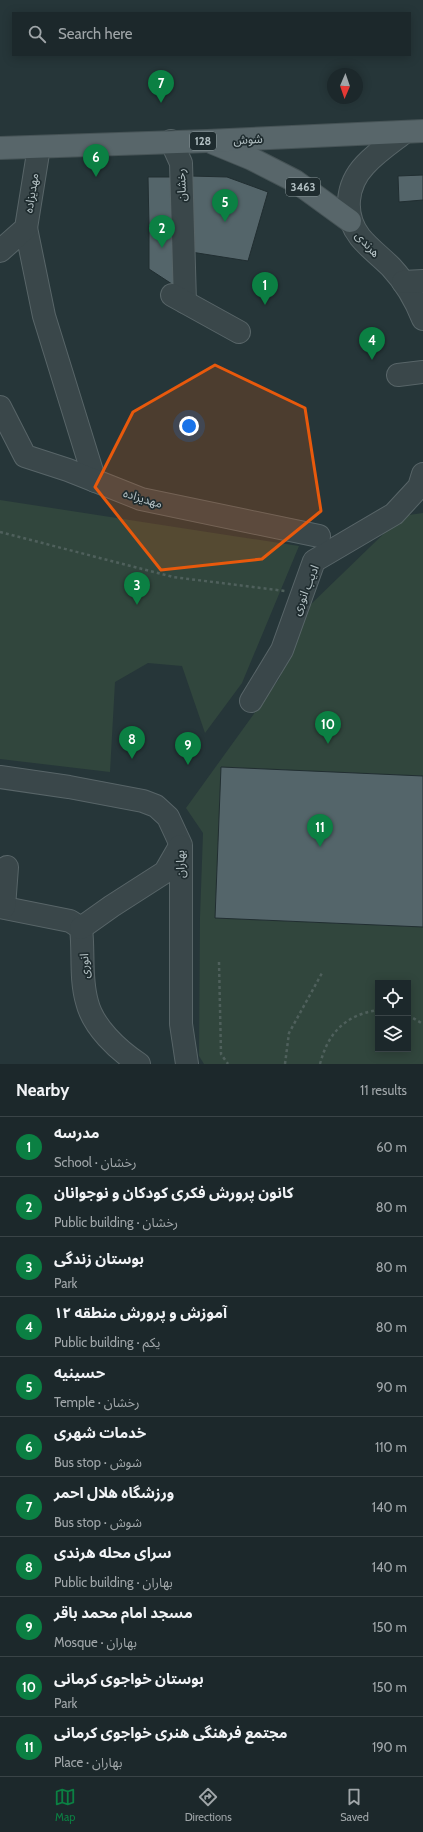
<!DOCTYPE html>
<html lang="en">
<head>
<meta charset="utf-8">
<style>
	body { margin:0; font-family:Cabin,"Noto Sans Arabic",sans-serif; background:#253033; color:#f1f3f6 }
	.controls { position:absolute; right:12px; bottom:12px; display:grid; overflow:hidden; border-radius:0px; box-shadow:0 2px 10px #0003 }
	.controls button { width:36px; height:36px; display:grid; place-items:center; padding:0; border:0; border-bottom:1px solid #3a4447; background:#1c282b; color:#f1f3f6; font:20px sans-serif }
	.compass { position:absolute; left:327px; top:68px; width:36px; height:36px; border-radius:50%; background:#1c282b; box-shadow:0 2px 10px #0003; rotate:182deg }
	.you { position:absolute; left:189px; top:426px; width:14px; height:14px; margin:-10px; border:3px solid #fff; border-radius:50%; background:#1a73e8; box-shadow:0 0 0 6px #1a73e833 }
	.badge { display:grid; place-items:center; width:26px; height:26px; border-radius:50%; background:#0b8043; color:#fff; font-size:13px; font-weight:700 }
	.pin { position:absolute; translate:-50% -33px; filter:drop-shadow(0 1px 2px #0008) }
	.pin::after { content:''; position:absolute; top:21px; width:14px; height:12px; background:inherit; clip-path:polygon(0 0,100% 0,50% 100%) }
	.list { margin:0; padding:0; list-style:none }
	h2 { display:flex; justify-content:space-between; align-items:center; height:52px; margin:0; padding:0 16px; font-size:17px }
	h2 small { font-size:13px; font-weight:400; color:#a0a6a9 }
	.list li { display:grid; grid-template-columns:26px 1fr auto; gap:12px; align-items:center; box-sizing:border-box; height:60px; padding:0 16px; border-top:1px solid #3a4447 }
	.list b { display:block; font-size:15px; white-space:nowrap }
	.list p { margin:0; font-size:13px; white-space:nowrap; color:#a0a6a9 }
	.list em { font-size:13px; font-style:normal; color:#a0a6a9 }
	.icon { flex:none; width:22px; height:22px; fill:none; stroke:currentColor; stroke-width:2; stroke-linecap:round; stroke-linejoin:round }
	.map { position:relative; flex:none; width:423px; height:1064px; overflow:hidden }
	.search { position:absolute; background:#1c282b; box-shadow:0 2px 10px #0003; left:12px; right:12px; top:12px; height:44px; display:flex; align-items:center; gap:10px; box-sizing:border-box; padding:0 14px; border-radius:0px; color:#a0a6a9; font-size:15px }
	.sheet { height:712px; background:#1c282b }
	nav { display:flex; justify-content:space-around; align-items:center; box-sizing:border-box; height:56px; border-top:1px solid #3a4447; background:#1c282b; font-size:11px; color:#a0a6a9 }
	nav a { display:grid; justify-items:center; gap:2px }
	nav .on { color:#0b8043 }
	.map>svg:first-child { display:block }
	.green { fill:#31463d; fill-rule:evenodd }
	.building { fill:#54656a; stroke:#212e31 }
	.lines { fill:none; stroke-linecap:round; stroke-linejoin:round }
	.minor-casing { stroke:#586568; stroke-width:24 }
	.major-casing { stroke:#465356; stroke-width:24 }
	.path { stroke:#4f605c; stroke-width:2.5; stroke-dasharray:3 3; stroke-linecap:butt }
	.minor { stroke:#3a474a; stroke-width:22 }
	.major { stroke:#58666a; stroke-width:22 }
	.marked { fill:#e8590c; fill-opacity:0.2; stroke:#e8590c; stroke-width:3; stroke-linejoin:round }
	.labels { text-anchor:middle; dominant-baseline:central; stroke-width:3.5; stroke-linejoin:round; paint-order:stroke }
	.shield { fill:#1f2c2f; stroke:#889598; stroke-width:1 }
	.shield-label { font-size:11px; font-weight:bold; fill:#b5c2c5 }
	.street-label { font-size:12px; fill:#b5c2c5; stroke:#1f2c2f }
</style>
</head>
<body>
<div class="map">
<svg width="423" height="1064" viewBox="0 0 423 1064">
	<rect width="100%" height="100%" fill="#263639"/>
	<!-- green -->
	<g class="green">
		<polygon points="0,500 299,546 242,683 205,733 182,666 148,663 115,682 110,772 0,759"/>
		<path d="M423,513V1064H204L199,1056L200,917L203,833L186,808L279,679L308,607L402,516ZM378,983H408V1049H378Z"/>
	</g>
	<!-- building -->
	<g class="building">
		<polygon points="423,175 423,200 399,202 398,176"/>
		<polygon points="191,176 227,177 268,192 248,261 191,252"/>
		<polygon points="148,177 175,177 175,227 149,227"/>
		<polygon points="149,227 175,227 175,286 149,269"/>
		<polygon points="221,767 423,776 423,927 215,918"/>
	</g>
	<g class="lines">
		<!-- minor casing -->
		<g class="minor-casing">
			<g id="minor">
				<path d="M405,132C392,142 377,152 365,165C346,185 343,215 360,237C369,248 381,257 391,267C405,282 416,301 423,319"/>
				<polyline points="171,141 181,163 185,302"/>
				<polyline points="26,228 44,316 95,481"/>
				<polyline points="0,251 26,228 39,147"/>
				<polyline points="403,282 423,281"/>
				<polyline points="172,295 239,332"/>
				<polyline points="398,375 423,372"/>
				<polyline points="0,407 25,456 68,470 141,499 319,536"/>
				<polyline points="251,701 282,650 314,561 394,514 419,487 423,474"/>
				<polyline points="0,777 69,787 143,801 156,806 168,817 181,845 181,1024 187,1064"/>
				<polyline points="0,907 70,921 81,928"/>
				<polyline points="4,907 7,867"/>
				<path d="M81,928C84,952 80,978 87,1002C93,1027 118,1050 139,1064"/>
				<polyline points="81,928 112,906 165,872 180,846"/>
			</g>
		</g>
		<!-- major casing -->
		<g class="major-casing">
			<g id="major">
				<polyline points="213,143 252,159 295,181 350,221"/>
				<polyline points="0,148 207,141 423,131"/>
			</g>
		</g>
		<!-- path -->
		<g class="path">
			<polyline points="0,532 173,577 285,591"/>
			<polyline points="219,962 221,1054 228,1064"/>
			<polyline points="408,1015 423,1024"/>
			<polyline points="285,1064 289,1033 322,973"/>
			<path d="M320,1064C328,1033 345,1015 378,1010"/>
		</g>
		<!-- minor -->
		<use href="#minor" class="minor"/>
		<!-- major -->
		<use href="#major" class="major"/>
	</g>
	<!-- marked area -->
	<path class="marked" d="M215,365L305,408L321,511L262,559L161,570L95,487L133,412Z"/>
	<g class="labels">
		<!-- shield labels -->
		<g class="shield">
			<rect x="190" y="132" width="26" height="18" rx="3"/>
			<rect x="286" y="178" width="34" height="18" rx="3"/>
		</g>
		<g class="shield-label">
			<text x="203" y="141">128</text>
			<text x="303" y="187">3463</text>
		</g>
		<!-- street labels -->
		<g class="street-label">
			<text transform="translate(248 139) rotate(-3)">شوش</text>
			<text transform="translate(181 185) rotate(-92)">رخشان</text>
			<text transform="translate(31 193) rotate(-81)">مهدیزاده</text>
			<text transform="translate(368 244) rotate(48)">هرندی</text>
			<text transform="translate(143 498) rotate(17)">مهدیزاده</text>
			<text transform="translate(305 590) rotate(-68)">ادیب انوری</text>
			<text transform="translate(180 864) rotate(-91)">بهاران</text>
			<text transform="translate(84 966) rotate(-92)">انوری</text>
		</g>
	</g>
</svg>
<div class="controls">
<button><svg class="icon" aria-label="locate" viewBox="0 0 24 24"><circle cx="12" cy="12" r="6"/><path d="M12 2v4M12 18v4M2 12h4M18 12h4"/></svg></button>
<button><svg class="icon" aria-label="layers" viewBox="0 0 24 24"><path d="M12 4l9 5-9 5-9-5zM3 14l9 5 9-5"/></svg></button>
</div>
<svg class="compass" viewBox="-18 -18 36 36"><path d="M0-13l5 13h-10z" fill="#e53935"/><path d="M0 13l5-13h-10z" fill="#a0a6a9"/></svg>
<div class="you"></div>
<div class="pin badge" style="left:265px;top:305px">1</div>
<div class="pin badge" style="left:162px;top:248px">2</div>
<div class="pin badge" style="left:137px;top:605px">3</div>
<div class="pin badge" style="left:372px;top:360px">4</div>
<div class="pin badge" style="left:225px;top:222px">5</div>
<div class="pin badge" style="left:96px;top:177px">6</div>
<div class="pin badge" style="left:161px;top:103px">7</div>
<div class="pin badge" style="left:132px;top:759px">8</div>
<div class="pin badge" style="left:188px;top:765px">9</div>
<div class="pin badge" style="left:328px;top:744px">10</div>
<div class="pin badge" style="left:320px;top:847px">11</div>
<div class="search"><svg class="icon" aria-label="search" viewBox="0 0 24 24"><circle cx="10" cy="10" r="6"/><path d="M15 15l6 6"/></svg>Search here</div>
</div>
<section class="sheet">
<h2>Nearby<small>11 results</small></h2>
<ul class="list">
<li><span class="badge">1</span><div><b>مدرسه</b><p>School · رخشان</p></div><em>60 m</em></li>
<li><span class="badge">2</span><div><b>کانون پرورش فکری کودکان و نوجوانان</b><p>Public building · رخشان</p></div><em>80 m</em></li>
<li><span class="badge">3</span><div><b>بوستان زندگی</b><p>Park</p></div><em>80 m</em></li>
<li><span class="badge">4</span><div><b>آموزش و پرورش منطقه ۱۲</b><p>Public building · یکم</p></div><em>80 m</em></li>
<li><span class="badge">5</span><div><b>حسینیه</b><p>Temple · رخشان</p></div><em>90 m</em></li>
<li><span class="badge">6</span><div><b>خدمات شهری</b><p>Bus stop · شوش</p></div><em>110 m</em></li>
<li><span class="badge">7</span><div><b>ورزشگاه هلال احمر</b><p>Bus stop · شوش</p></div><em>140 m</em></li>
<li><span class="badge">8</span><div><b>سرای محله هرندی</b><p>Public building · بهاران</p></div><em>140 m</em></li>
<li><span class="badge">9</span><div><b>مسجد امام محمد باقر</b><p>Mosque · بهاران</p></div><em>150 m</em></li>
<li><span class="badge">10</span><div><b>بوستان خواجوی کرمانی</b><p>Park</p></div><em>150 m</em></li>
<li><span class="badge">11</span><div><b>مجتمع فرهنگی هنری خواجوی كرمانی</b><p>Place · بهاران</p></div><em>190 m</em></li>
</ul>
</section>
<nav>
<a class="on"><svg class="icon" aria-label="map" viewBox="0 0 24 24"><path d="M3 6l6-2 6 2 6-2v14l-6 2-6-2-6 2zM9 4v14M15 6v14"/></svg>Map</a>
<a><svg class="icon" aria-label="directions" viewBox="0 0 24 24"><path d="M12 3l9 9-9 9-9-9zM9 14v-3h6M13 9l2 2-2 2"/></svg>Directions</a>
<a><svg class="icon" aria-label="saved" viewBox="0 0 24 24"><path d="M7 4h10v16l-5-4-5 4z"/></svg>Saved</a>
</nav>
</body>
</html>
